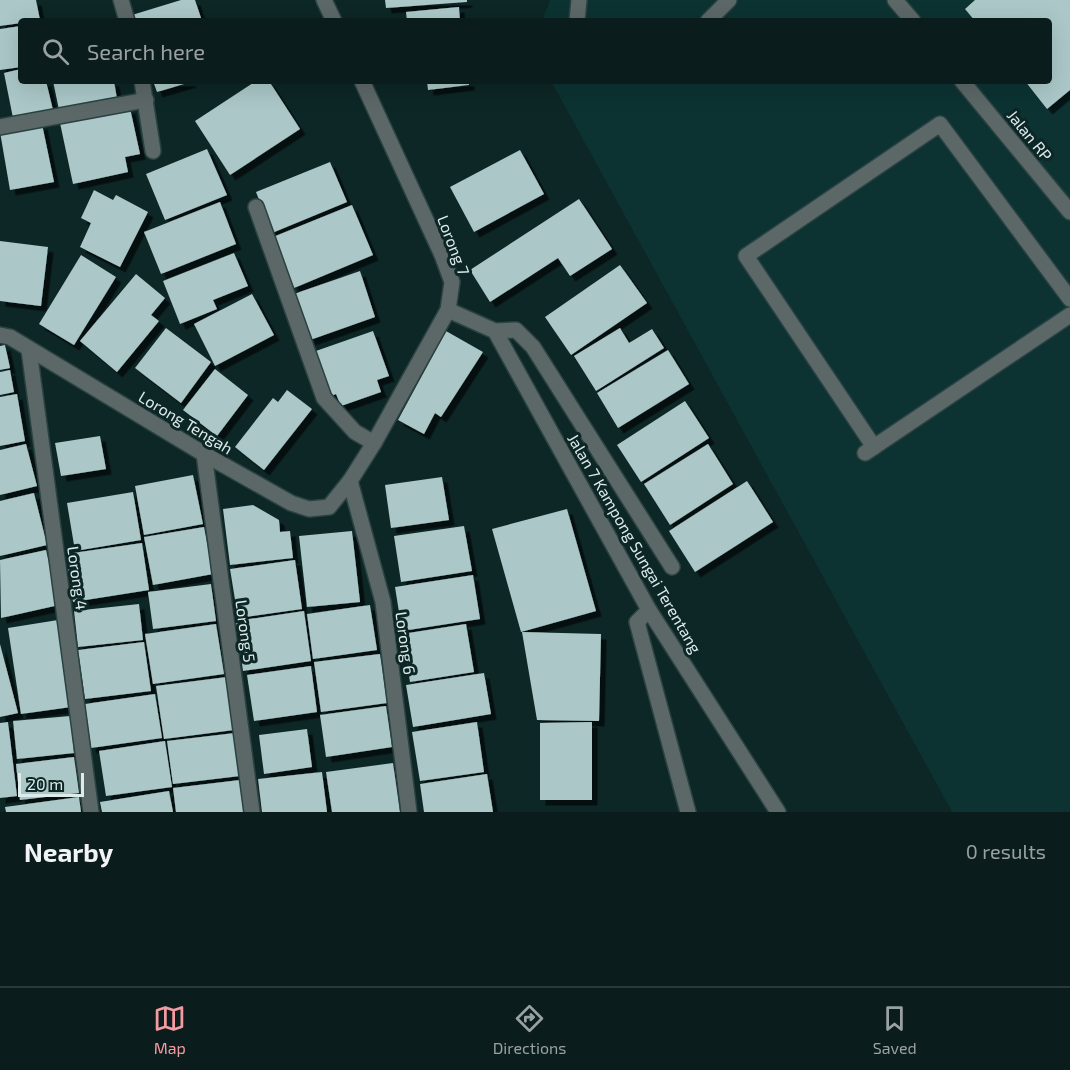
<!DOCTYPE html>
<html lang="en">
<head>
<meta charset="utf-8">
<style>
	body { margin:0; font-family:"Exo 2",sans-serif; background:#132525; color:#f1f3f6 }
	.scale { position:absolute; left:18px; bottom:15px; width:66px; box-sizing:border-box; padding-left:6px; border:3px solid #ddebeb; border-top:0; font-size:16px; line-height:21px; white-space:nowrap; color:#ddebeb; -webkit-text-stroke:4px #0d2626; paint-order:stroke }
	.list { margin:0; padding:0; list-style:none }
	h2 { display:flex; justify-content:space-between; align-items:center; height:78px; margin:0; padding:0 24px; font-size:26px }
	h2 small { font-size:20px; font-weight:400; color:#99a1a3 }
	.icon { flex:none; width:33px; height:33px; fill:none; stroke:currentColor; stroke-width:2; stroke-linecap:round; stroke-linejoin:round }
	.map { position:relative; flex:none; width:1070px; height:812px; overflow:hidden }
	.search { position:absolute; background:#0a1c1c; box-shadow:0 6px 24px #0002; left:18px; right:18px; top:18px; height:66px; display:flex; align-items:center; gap:15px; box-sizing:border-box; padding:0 21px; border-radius:6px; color:#99a1a3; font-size:22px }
	.sheet { height:174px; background:#0a1c1c }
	nav { display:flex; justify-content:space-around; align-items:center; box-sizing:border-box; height:84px; border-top:2px solid #2a3a3b; background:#0a1c1c; font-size:16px; color:#99a1a3 }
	nav a { display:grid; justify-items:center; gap:3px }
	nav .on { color:#f49aa0 }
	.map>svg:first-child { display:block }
	.built { fill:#0c3232 }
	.building { fill:#abc7c7; filter:url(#shadow) }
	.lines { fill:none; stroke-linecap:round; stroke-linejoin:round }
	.minor-casing { stroke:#2a4242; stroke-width:18 }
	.minor { stroke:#5c6767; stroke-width:15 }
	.labels { text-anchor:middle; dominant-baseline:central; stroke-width:6; stroke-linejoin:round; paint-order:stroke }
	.street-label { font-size:16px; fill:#ddebeb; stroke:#0d2626 }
</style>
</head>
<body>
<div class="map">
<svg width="1070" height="812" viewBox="0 0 1070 812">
	<defs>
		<filter id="shadow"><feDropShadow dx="5.5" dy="5.5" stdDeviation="0" flood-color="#0009"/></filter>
	</defs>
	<rect width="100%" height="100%" fill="#0d2626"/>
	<!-- built -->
	<polygon class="built" points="550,0 1070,0 1070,812 952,812 551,81 1049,81 1049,21 542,21"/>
	<!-- building -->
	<g class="building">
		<polygon points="0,0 36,0 40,20 21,21 21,23 0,26"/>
		<polygon points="181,0 195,0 202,21 133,21 132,15"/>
		<polygon points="385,0 467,0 467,2 386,8"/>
		<polygon points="975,0 1070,0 1070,90 1047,109 1025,81 1049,81 1049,21 975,21 965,9"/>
		<polygon points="459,7 460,21 407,21 406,12"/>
		<polygon points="21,26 21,67 0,70 0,29"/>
		<polygon points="21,69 21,81 46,81 53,110 13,118 4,73"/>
		<polygon points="53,81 114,81 117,99 59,110"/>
		<polygon points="153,81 191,81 191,82 157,92"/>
		<polygon points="256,81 269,81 300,129 230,175 195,121"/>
		<polygon points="427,81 469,81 469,85 428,90"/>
		<polygon points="130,108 140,154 125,157 128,172 73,184 60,123"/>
		<polygon points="42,124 54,182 10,190 0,132"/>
		<polygon points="207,149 227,195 165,220 146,174"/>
		<polygon points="520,150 544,194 474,232 450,187"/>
		<polygon points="330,162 347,202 272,233 256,192"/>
		<polygon points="94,190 113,200 116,195 148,212 120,267 80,247 91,223 81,218"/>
		<polygon points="579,199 612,249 570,276 558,258 490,302 470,270"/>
		<polygon points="220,202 236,244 161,274 144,232"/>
		<polygon points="352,205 373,255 294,288 273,237"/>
		<polygon points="0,241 48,247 41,306 0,301"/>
		<polygon points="234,253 248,286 213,300 217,309 180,324 163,281"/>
		<polygon points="81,255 116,277 74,345 39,324"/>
		<polygon points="620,265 647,303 571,355 545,317"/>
		<polygon points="360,271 375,317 310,340 294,294"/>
		<polygon points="136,274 165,298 151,315 159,321 117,372 80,341"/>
		<polygon points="252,294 274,335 215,366 194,324"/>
		<polygon points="166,328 211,362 181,403 135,368"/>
		<polygon points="620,328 629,343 652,329 664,348 596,391 574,356"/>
		<polygon points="373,331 389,376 377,380 381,392 341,406 336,394 329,397 313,352"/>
		<polygon points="446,331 483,352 441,417 435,413 424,434 398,420"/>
		<polygon points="5,345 10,368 0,370 0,346"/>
		<polygon points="668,350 689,384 618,428 597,393"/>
		<polygon points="215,369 248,395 217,436 183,410"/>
		<polygon points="10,370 14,392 0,395 0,372"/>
		<polygon points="287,390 312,409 264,470 235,447 273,398 278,402"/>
		<polygon points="17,394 25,441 0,446 0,397"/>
		<polygon points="685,401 709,438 641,482 617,445"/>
		<polygon points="100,436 106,469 61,476 55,443"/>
		<polygon points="26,444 37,486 0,495 0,450"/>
		<polygon points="708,444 733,484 670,525 644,484"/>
		<polygon points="193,475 203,524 144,535 135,486"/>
		<polygon points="442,477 449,520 391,528 385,485"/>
		<polygon points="747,481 773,522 695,572 669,531"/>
		<polygon points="133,492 141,540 75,551 67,503"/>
		<polygon points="34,493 47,545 0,556 0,501"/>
		<polygon points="253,505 279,520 280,532 290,531 293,558 230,565 223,509"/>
		<polygon points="567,509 596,611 521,632 492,529"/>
		<polygon points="464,526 472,571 401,582 394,536"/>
		<polygon points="204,527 213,574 153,585 144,537"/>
		<polygon points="352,531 360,602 307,607 299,536"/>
		<polygon points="142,543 149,590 73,602 66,554"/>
		<polygon points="46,550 59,605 1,618 0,560"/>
		<polygon points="295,560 302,609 238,618 230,569"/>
		<polygon points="473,575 480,619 402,631 395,587"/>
		<polygon points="211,584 216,621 153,629 148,592"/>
		<polygon points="139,604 143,640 78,647 74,611"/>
		<polygon points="370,605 377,650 313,659 307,614"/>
		<polygon points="304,611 311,661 243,671 236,621"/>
		<polygon points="58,620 71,707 21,714 8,628"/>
		<polygon points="216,624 224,674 153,684 145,634"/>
		<polygon points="466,624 474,672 410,682 402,634"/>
		<polygon points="522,632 601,634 599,721 537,720"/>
		<polygon points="144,642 151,691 85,699 78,650"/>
		<polygon points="0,644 18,713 0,717"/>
		<polygon points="380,654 387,703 321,712 314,662"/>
		<polygon points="311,666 317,712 254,721 247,675"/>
		<polygon points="484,673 491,714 413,727 406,685"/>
		<polygon points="227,677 234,730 164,739 156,686"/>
		<polygon points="155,694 162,738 91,748 85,704"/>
		<polygon points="386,706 392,747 326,757 320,715"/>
		<polygon points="70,716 74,753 17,759 13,721"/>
		<polygon points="8,722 17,796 0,798 0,723"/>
		<polygon points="477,722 484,772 420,781 412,732"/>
		<polygon points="592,722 592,800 540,800 540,723"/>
		<polygon points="307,729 312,767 264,774 259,735"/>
		<polygon points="235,733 240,776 173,784 167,741"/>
		<polygon points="165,741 172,787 106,796 99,751"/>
		<polygon points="74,757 79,793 20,800 16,764"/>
		<polygon points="393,763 400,812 332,812 326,772"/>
		<polygon points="322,772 327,812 262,812 258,779"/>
		<polygon points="487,774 493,812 424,812 420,784"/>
		<polygon points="240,780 244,812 176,812 173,788"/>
		<polygon points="169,791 173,812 102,812 100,802"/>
		<polygon points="79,797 81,812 6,812 5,807"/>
	</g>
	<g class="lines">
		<!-- minor casing -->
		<g class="minor-casing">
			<g id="minor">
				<polyline points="121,0 127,21"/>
				<polyline points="324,0 334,21"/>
				<polyline points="895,0 913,21"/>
				<polyline points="577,21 579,0"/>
				<polyline points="708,21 729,0"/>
				<polyline points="142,81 153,151"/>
				<polyline points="962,81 1070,212"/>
				<polyline points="0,127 146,100"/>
				<polyline points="256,207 324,398 355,432 374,443"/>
				<polyline points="448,310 495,331 649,610 778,812"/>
				<polyline points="495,331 516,330 533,347 672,567"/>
				<polyline points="0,335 10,337 204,454 291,503 309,509 329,507 350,481 374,443 448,310 452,282 442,255 362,81"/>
				<polyline points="29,350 91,812"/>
				<polyline points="874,447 746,256 940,124 1070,299"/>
				<polyline points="865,453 1070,315"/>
				<polyline points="204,454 252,812"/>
				<polyline points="350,481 383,602 409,812"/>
				<polyline points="649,610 637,622 688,812"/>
			</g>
		</g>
		<!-- minor -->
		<use href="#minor" class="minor"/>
	</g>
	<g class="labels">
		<!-- street labels -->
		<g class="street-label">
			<text transform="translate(1030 135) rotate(51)">Jalan RP</text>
			<text transform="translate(454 245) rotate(69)">Lorong 7</text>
			<text transform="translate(186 422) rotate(31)">Lorong Tengah</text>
			<text transform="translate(635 543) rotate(60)">Jalan 7 Kampong Sungai Terentang</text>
			<text transform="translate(78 578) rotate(82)">Lorong 4</text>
			<text transform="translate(246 631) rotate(82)">Lorong 5</text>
			<text transform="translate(406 643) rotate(82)">Lorong 6</text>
		</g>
	</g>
</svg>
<div class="scale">20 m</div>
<div class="search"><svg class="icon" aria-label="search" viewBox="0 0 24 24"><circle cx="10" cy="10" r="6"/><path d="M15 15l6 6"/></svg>Search here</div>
</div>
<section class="sheet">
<h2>Nearby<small>0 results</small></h2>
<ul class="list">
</ul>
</section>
<nav>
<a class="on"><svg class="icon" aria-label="map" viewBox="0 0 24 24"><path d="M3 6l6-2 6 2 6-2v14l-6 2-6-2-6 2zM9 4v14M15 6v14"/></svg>Map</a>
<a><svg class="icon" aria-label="directions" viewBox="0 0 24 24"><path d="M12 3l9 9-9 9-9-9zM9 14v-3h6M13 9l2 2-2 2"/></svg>Directions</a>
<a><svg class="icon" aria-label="saved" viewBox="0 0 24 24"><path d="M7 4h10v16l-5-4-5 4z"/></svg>Saved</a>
</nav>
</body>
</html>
